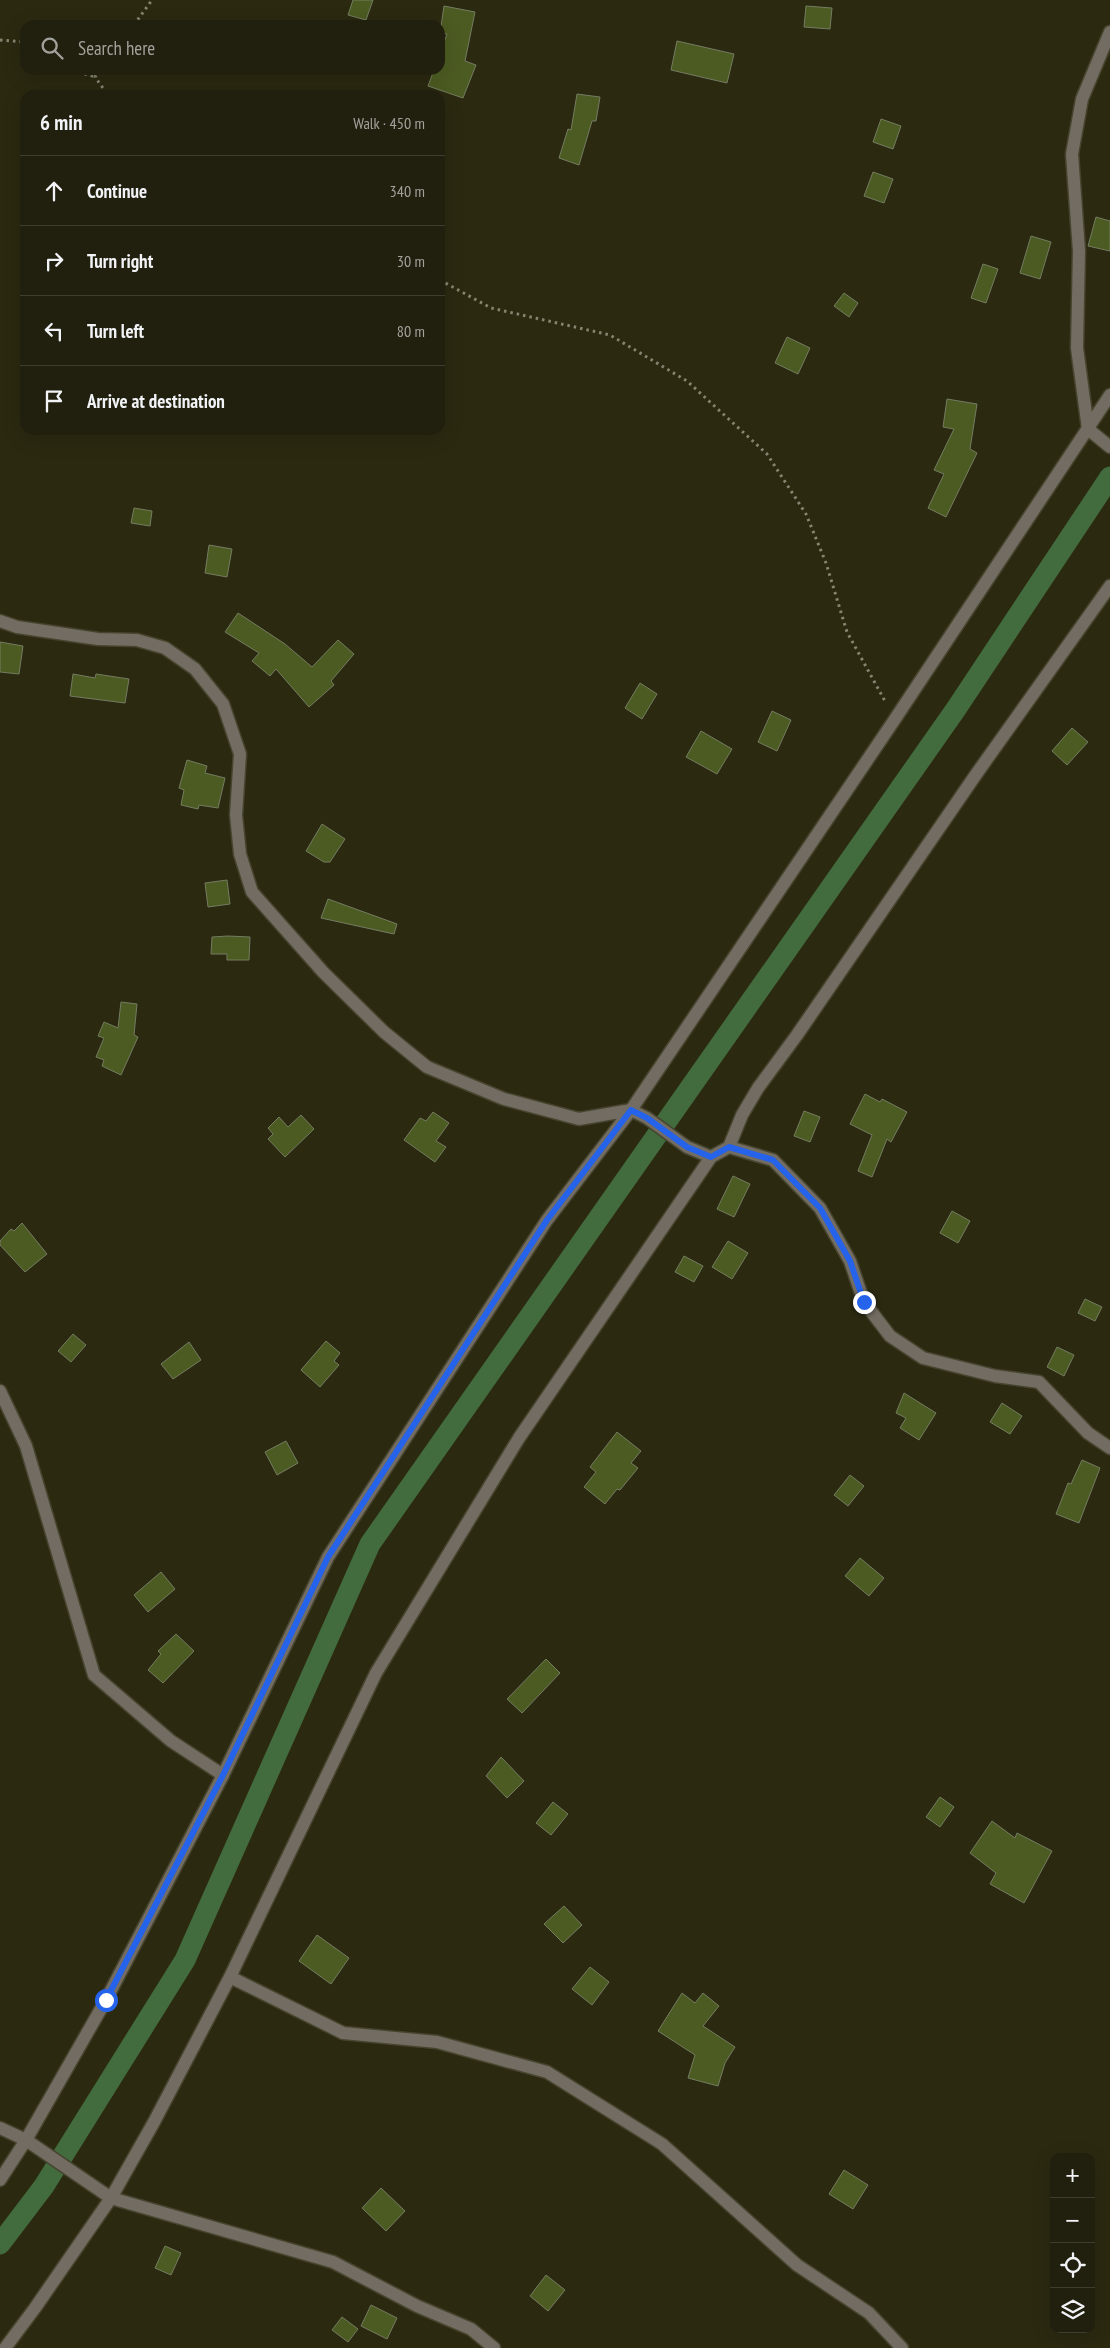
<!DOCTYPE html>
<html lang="en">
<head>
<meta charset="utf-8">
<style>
	body { margin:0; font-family:"PT Sans Narrow",sans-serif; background:#292716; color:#f1f3f6 }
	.controls { position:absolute; right:15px; bottom:15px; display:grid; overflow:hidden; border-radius:10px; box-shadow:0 5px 20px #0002 }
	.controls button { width:45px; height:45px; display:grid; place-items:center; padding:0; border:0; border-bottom:1px solid #3e3d2e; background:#211f0d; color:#f1f3f6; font:25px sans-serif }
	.stop { position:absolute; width:15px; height:15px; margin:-11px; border:4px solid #2563eb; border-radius:50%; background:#fff }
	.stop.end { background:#2563eb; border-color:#fff; box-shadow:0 1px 5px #0008 }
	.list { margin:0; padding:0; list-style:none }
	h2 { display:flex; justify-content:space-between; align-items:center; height:65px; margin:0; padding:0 20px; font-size:21px }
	h2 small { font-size:16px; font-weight:400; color:#a2a29d }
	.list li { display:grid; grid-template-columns:32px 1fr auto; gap:15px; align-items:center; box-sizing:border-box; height:70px; padding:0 20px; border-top:1px solid #3e3d2e }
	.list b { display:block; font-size:19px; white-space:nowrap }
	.list em { font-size:16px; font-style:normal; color:#a2a29d }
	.icon { flex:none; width:28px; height:28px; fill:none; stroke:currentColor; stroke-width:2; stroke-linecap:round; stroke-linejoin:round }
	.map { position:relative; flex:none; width:1110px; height:2348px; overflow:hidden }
	.search { position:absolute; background:#211f0d; box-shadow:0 5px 20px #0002; left:20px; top:20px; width:425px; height:55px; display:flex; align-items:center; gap:12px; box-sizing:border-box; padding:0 18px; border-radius:15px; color:#a2a29d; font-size:19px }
	.panel { position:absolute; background:#211f0d; box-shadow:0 5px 20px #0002; left:20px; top:90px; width:425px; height:345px; border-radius:15px }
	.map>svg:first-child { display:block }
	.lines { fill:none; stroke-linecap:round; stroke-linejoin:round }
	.canal { stroke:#426b3e; stroke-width:21 }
	.building { fill:#4c5b21; stroke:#747c62 }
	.minor-casing { stroke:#47442e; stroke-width:15 }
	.path { stroke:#878471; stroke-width:3; stroke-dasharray:2.5 4; stroke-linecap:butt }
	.minor { stroke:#726c62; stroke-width:12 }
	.route { stroke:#2563eb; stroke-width:6 }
</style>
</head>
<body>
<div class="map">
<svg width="1110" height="2348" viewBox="0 0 1110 2348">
	<rect width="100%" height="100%" fill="#2c2911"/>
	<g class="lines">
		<!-- canal -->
		<polyline class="canal" points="0,2244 44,2186 185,1960 370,1544 956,709 1110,477"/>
	</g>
	<!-- building -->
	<g class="building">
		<polygon points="353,0 373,0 366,20 348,15"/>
		<polygon points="444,6 475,12 465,61 476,65 463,98 428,86 434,70 440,70 440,53 447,34 440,33"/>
		<polygon points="806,6 832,8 830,29 804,27"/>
		<polygon points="677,41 734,54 727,83 671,70"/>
		<polygon points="577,94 600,97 596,121 592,121 579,165 559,158 568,129 571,130"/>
		<polygon points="881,119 901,126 893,149 873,142"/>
		<polygon points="873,172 893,179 884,203 864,196"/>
		<polygon points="1096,217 1110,221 1110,251 1088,246"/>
		<polygon points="1031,236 1051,242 1040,279 1020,273"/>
		<polygon points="983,264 998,269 986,303 971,298"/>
		<polygon points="844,293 858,303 849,317 834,306"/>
		<polygon points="787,337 810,348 798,374 775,363"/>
		<polygon points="947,399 977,404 970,449 977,453 946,517 928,508 944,474 934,470 954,429 943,427"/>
		<polygon points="134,508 152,511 150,526 131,523"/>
		<polygon points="209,545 232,549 227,577 205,573"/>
		<polygon points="238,613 285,644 312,667 338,640 354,654 331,681 334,685 309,707 276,669 270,676 252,661 259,653 225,632"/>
		<polygon points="0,642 23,646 19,674 0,672"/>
		<polygon points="73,674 95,678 96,674 129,679 125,703 70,696"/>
		<polygon points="640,683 657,694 642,719 625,708"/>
		<polygon points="772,711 791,720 777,751 758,742"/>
		<polygon points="1072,728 1088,742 1067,765 1052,751"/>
		<polygon points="701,731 732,749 717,774 686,757"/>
		<polygon points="187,760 207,766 205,773 225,778 218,808 199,805 198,809 181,805 184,790 179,788"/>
		<polygon points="322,824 345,839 330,862 324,862 306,851"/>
		<polygon points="227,880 230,904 208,907 205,883"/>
		<polygon points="328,899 397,924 394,934 321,918"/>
		<polygon points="228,936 250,937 249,960 227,960 227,954 211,954 212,937"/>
		<polygon points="121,1002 137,1004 134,1035 138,1037 121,1075 102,1066 104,1060 96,1057 104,1038 98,1036 104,1022 118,1028"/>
		<polygon points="865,1094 880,1102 882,1099 907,1112 891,1142 887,1139 872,1177 858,1171 872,1135 850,1124"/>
		<polygon points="804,1111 820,1117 810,1142 794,1136"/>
		<polygon points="433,1112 449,1123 436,1141 446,1147 435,1162 404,1140 420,1118 426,1121"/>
		<polygon points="301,1115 314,1129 285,1157 268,1139 273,1134 268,1128 279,1117 288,1127"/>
		<polygon points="733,1176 750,1184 734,1217 717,1209"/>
		<polygon points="952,1211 970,1221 958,1243 940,1233"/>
		<polygon points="22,1223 47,1254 25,1272 0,1245 0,1241 11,1229 14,1231"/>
		<polygon points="728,1241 748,1253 732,1279 712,1267"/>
		<polygon points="684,1256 703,1266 694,1282 675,1272"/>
		<polygon points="1085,1299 1102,1307 1095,1321 1078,1313"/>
		<polygon points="73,1334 86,1345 71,1362 58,1351"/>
		<polygon points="326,1341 340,1353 334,1361 339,1365 320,1387 301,1370"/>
		<polygon points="189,1342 201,1360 173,1379 161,1364"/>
		<polygon points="1057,1347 1074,1355 1064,1376 1047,1367"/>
		<polygon points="904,1393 936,1413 919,1440 900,1428 906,1418 896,1413"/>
		<polygon points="1002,1403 1022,1416 1010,1434 990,1422"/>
		<polygon points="617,1432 641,1451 631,1463 638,1468 620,1490 617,1489 605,1504 584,1487 596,1472 590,1467"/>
		<polygon points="286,1441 298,1463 277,1475 265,1452"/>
		<polygon points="1082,1460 1100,1468 1079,1523 1056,1514 1068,1483 1071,1484"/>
		<polygon points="850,1475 864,1486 848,1506 834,1495"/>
		<polygon points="860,1558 884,1578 869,1596 845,1576"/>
		<polygon points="161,1572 175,1589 148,1612 134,1595"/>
		<polygon points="176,1634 194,1651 163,1683 148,1670 161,1654 158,1651"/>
		<polygon points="546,1659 560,1673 522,1713 507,1699"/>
		<polygon points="501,1757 524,1781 507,1798 486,1776"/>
		<polygon points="940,1797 954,1807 940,1827 926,1817"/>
		<polygon points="553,1802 568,1814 551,1835 536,1823"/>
		<polygon points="992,1821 1015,1838 1017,1833 1052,1851 1024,1903 990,1884 996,1873 970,1853"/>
		<polygon points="564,1906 582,1925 563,1943 544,1924"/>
		<polygon points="317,1935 349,1958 331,1984 299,1961"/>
		<polygon points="590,1967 609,1982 592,2005 572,1989"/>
		<polygon points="682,1993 695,2003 703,1993 719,2006 703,2026 735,2047 725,2063 718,2086 688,2078 695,2055 658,2031"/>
		<polygon points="844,2170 868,2185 853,2209 829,2194"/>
		<polygon points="381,2188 405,2211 386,2231 362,2208"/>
		<polygon points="165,2246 181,2253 171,2275 155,2268"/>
		<polygon points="546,2275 565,2290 548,2311 530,2296"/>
		<polygon points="371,2305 397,2318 387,2339 361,2326"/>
		<polygon points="342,2317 358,2329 348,2342 332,2330"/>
	</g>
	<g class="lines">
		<!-- minor casing -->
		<g class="minor-casing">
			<g id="minor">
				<polyline points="1110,32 1082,99 1072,154 1079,251 1077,348 1088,429 1110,447"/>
				<polyline points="0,621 17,627 98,639 137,640 165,648 195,669 223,704 240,754 236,815 240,854 252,892 323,972 384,1032 427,1067 504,1099 579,1119 631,1110 647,1118 687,1147 711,1157"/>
				<polyline points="729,1147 773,1160 820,1208 850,1261 864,1302 890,1336 923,1358 995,1376 1039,1382 1088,1433 1110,1448"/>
				<polyline points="0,1391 26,1446 94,1675 171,1741 223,1775"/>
				<polyline points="230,1977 343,2033 437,2042 547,2072 662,2144 797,2265 869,2313 902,2348"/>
				<polyline points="0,2128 26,2140 111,2198 333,2262 417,2306 471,2329 494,2348"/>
				<polyline points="0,2180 26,2140 106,2000 223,1775 328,1557 547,1220 631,1110 895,719 1110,395"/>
				<polyline points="5,2348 35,2308 111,2198 154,2122 230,1977 376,1673 519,1438 711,1157 729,1147 742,1115 758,1088 797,1035 977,773 1110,586"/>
			</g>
		</g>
		<!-- path -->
		<g class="path">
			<polyline points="134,25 152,0"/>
			<polyline points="0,40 25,42"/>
			<polyline points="72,70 95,77"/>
			<polyline points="100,70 95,77 108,95"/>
			<polyline points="440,280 491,308 610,335 687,381 767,454 806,514 826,563 847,632 886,703"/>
		</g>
		<!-- minor -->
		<use href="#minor" class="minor"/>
	</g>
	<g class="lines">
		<!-- route -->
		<polyline class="route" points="106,2000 223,1775 328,1557 547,1220 631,1110 647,1118 687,1147 711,1157 729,1147 773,1160 820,1208 850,1261 864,1302"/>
	</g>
</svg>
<div class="controls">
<button>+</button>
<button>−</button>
<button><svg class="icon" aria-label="locate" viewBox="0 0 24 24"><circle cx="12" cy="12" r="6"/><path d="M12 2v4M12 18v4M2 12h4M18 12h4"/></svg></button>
<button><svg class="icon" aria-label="layers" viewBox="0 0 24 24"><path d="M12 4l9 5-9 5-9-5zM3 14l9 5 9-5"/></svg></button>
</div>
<div class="stop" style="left:106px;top:2000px"></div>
<div class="stop end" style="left:864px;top:1302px"></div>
<div class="search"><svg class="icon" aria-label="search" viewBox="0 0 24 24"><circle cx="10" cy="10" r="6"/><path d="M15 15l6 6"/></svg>Search here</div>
<section class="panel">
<h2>6 min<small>Walk · 450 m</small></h2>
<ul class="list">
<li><svg class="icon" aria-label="ahead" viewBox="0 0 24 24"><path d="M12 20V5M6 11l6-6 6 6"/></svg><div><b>Continue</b></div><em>340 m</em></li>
<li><svg class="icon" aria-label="right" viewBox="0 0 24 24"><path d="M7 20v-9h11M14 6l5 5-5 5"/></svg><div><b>Turn right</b></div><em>30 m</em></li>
<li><svg class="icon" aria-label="left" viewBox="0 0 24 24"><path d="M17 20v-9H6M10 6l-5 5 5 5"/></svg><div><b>Turn left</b></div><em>80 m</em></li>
<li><svg class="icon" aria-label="arrive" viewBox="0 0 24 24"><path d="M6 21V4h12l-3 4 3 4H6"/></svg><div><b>Arrive at destination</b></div></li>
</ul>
</section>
</div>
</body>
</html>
